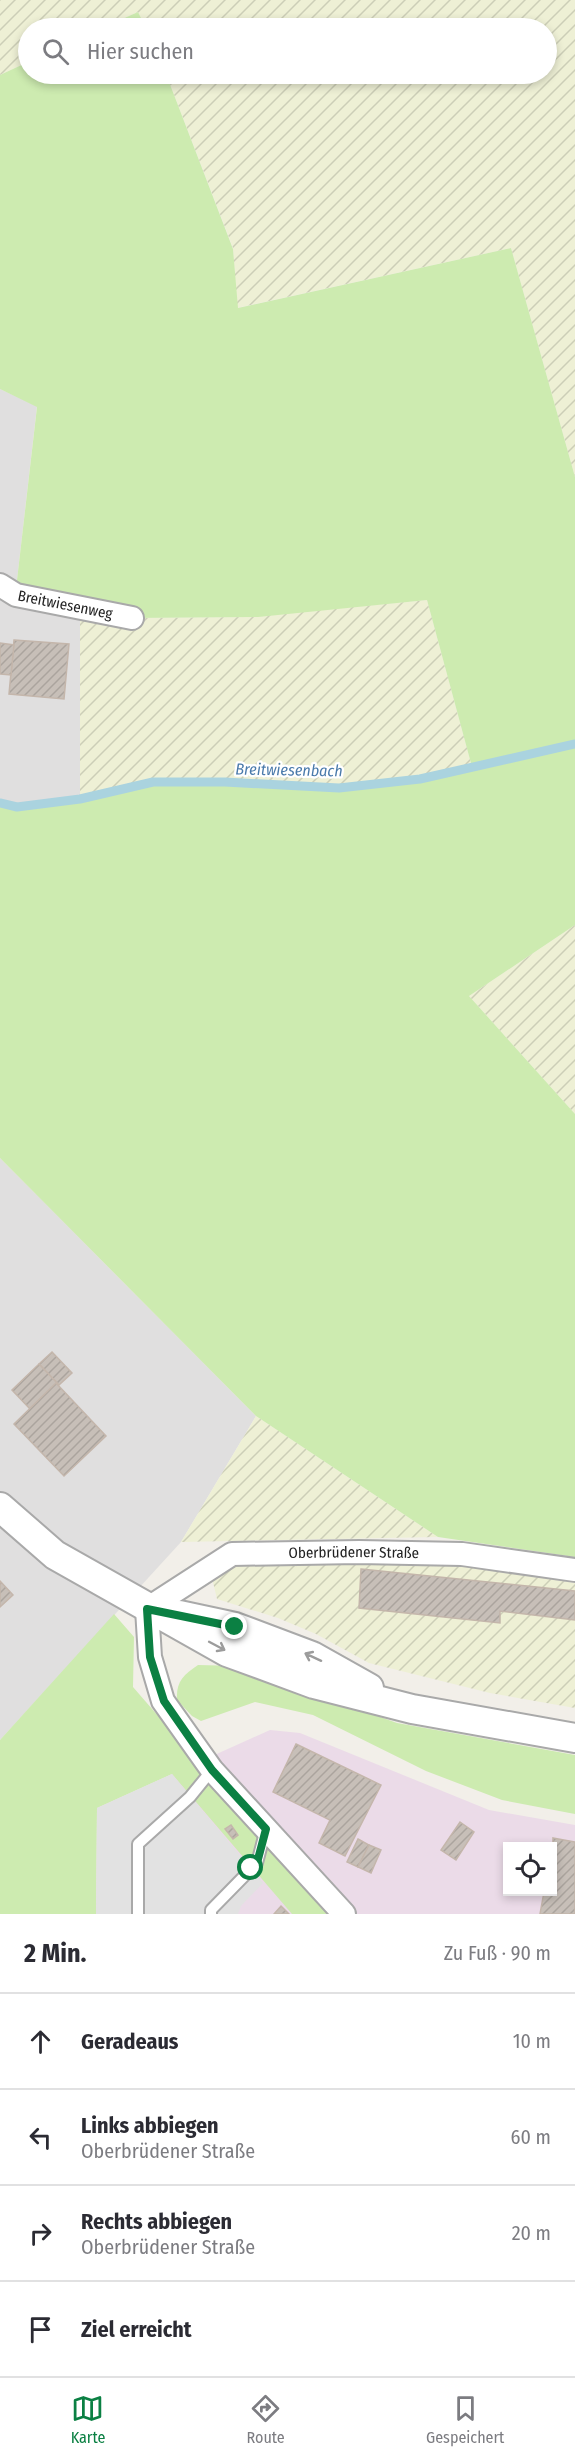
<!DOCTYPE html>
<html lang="de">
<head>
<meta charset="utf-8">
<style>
	body { margin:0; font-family:"Fira Sans Condensed",sans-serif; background:#f2f2f3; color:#2b2b33 }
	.controls { position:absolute; right:18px; bottom:18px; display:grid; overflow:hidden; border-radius:0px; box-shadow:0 3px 9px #0003 }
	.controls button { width:54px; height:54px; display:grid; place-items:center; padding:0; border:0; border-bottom:2px solid #e1e1e2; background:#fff; color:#2b2b33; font:30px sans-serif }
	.stop { position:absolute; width:18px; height:18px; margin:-14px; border:4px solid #0b8043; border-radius:50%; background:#fff }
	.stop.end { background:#0b8043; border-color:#fff; box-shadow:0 2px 6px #0008 }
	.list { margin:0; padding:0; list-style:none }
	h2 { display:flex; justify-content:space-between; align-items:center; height:78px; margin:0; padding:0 24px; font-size:26px }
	h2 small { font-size:20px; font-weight:400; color:#7c7c81 }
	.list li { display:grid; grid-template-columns:39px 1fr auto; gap:18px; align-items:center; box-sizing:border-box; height:96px; padding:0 24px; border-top:2px solid #e1e1e2 }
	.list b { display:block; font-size:22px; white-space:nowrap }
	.list p { margin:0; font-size:20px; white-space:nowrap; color:#7c7c81 }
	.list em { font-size:20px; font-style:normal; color:#7c7c81 }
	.icon { flex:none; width:33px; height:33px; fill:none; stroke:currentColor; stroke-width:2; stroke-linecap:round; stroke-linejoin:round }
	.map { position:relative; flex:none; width:575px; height:1914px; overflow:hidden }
	.search { position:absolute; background:#fff; box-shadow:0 3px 9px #0003; left:18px; right:18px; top:18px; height:66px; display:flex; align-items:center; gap:15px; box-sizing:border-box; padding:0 21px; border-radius:33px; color:#7c7c81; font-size:22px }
	.sheet { height:462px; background:#fff }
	nav { display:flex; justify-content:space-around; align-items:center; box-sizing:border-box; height:84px; border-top:2px solid #e1e1e2; background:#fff; font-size:16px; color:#7c7c81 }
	nav a { display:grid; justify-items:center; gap:3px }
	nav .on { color:#0b8043 }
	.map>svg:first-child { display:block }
	.residential { fill:#e0dfdf }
	.industrial { fill:#ebdbe8; fill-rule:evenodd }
	.farmland { fill:url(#farmland-furrows) }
	.grass { fill:#cdebb0 }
	.parking { fill:#e2e2e2 }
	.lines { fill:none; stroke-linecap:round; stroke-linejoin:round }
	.stream { stroke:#aad3df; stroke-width:9 }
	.building { fill:url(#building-hatch); stroke:#c4b6ab; stroke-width:1.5 }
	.service-casing { stroke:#a9a9a9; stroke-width:14 }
	.minor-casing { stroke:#a9a9a9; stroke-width:26 }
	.tertiary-casing { stroke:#a9a9a9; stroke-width:32 }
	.service { stroke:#fff; stroke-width:10 }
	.minor { stroke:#fff; stroke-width:22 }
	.tertiary { stroke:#fff; stroke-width:28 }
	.oneway { stroke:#9c9c9c }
	.route { stroke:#0b8043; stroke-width:8 }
	.labels { text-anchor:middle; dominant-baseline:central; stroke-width:4.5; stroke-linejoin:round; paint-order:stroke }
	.street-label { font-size:15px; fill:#222; stroke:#fff }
	.water-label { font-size:16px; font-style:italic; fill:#4a7aab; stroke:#fff }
</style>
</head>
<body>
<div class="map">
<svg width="575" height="1914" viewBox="0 0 575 1914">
	<defs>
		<pattern id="farmland-furrows" width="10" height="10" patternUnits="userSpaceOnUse" patternTransform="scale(1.5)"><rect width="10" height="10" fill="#eef0d5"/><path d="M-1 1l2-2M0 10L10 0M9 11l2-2" fill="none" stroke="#ccceb7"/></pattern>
		<pattern id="building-hatch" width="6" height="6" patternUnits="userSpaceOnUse" patternTransform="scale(1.5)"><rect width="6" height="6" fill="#c7bfb8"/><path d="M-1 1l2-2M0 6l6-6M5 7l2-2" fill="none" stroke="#aba49e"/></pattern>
	</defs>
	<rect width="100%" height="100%" fill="#f2efe9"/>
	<!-- residential -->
	<g class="residential">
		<polygon points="0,389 37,406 14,606 80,615 80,799 17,807 0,803"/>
		<polygon points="0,1158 256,1416 181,1542 0,1740"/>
	</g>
	<!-- industrial -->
	<path class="industrial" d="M270,1730L300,1733L489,1810L575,1825V1914H96L97,1808ZM508,1846H552V1892H508Z"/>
	<!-- farmland -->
	<g class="farmland">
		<polygon points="0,0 575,0 575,477 511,248 237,308 233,248 166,74 546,74 546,28 146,28 138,12 102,28 28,28 28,62 0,75"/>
		<polygon points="427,600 472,767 420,779 339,788 305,785 153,782 80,799 80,615 132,618 244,617"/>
		<polygon points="575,925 575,1114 469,996"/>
		<polygon points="256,1416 438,1537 181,1542"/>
		<polygon points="242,1562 466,1566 575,1583 575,1708 490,1693 369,1663 316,1634 278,1618 217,1599 212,1578"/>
	</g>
	<!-- grass -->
	<g class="grass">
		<polygon points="138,12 146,28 102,28"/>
		<polygon points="28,62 28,74 166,74 233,249 238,308 511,248 575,477 575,925 469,996 575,1114 575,1557 438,1537 256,1416 0,1158 0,803 17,807 80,799 153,782 225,782 339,788 420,779 472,767 427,600 258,617 132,618 107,613 14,606 37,407 0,389 0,75"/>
		<polygon points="114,1614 134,1637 133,1687 330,1914 292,1914 172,1774 97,1808 96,1914 0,1914 0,1740"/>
		<path d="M198,1665L239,1666L397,1723L575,1755V1814L502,1800L426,1771L313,1715L255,1702L201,1721L192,1716L177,1700C176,1682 183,1675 198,1665Z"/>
	</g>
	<!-- parking -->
	<polygon class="parking" points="172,1774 263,1883 241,1906 238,1914 96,1914 97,1808"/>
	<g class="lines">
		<!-- stream -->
		<polyline class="stream" points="0,803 17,807 80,799 153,782 225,782 339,788 420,779 575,744"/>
	</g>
	<!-- building -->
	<g class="building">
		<polygon points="14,640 69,644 64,699 9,694"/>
		<polygon points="0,643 14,645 11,675 0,674"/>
		<polygon points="52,1352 72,1373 59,1385 39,1364"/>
		<polygon points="39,1364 57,1383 30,1409 12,1390"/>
		<polygon points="56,1383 106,1436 64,1476 14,1424"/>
		<polygon points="361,1569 575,1591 575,1620 500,1611 500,1623 359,1608"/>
		<polygon points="0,1581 13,1595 0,1607"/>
		<polygon points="296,1744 381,1785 345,1856 319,1843 330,1820 273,1792"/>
		<polygon points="460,1822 474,1832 456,1860 441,1850"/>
		<polygon points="231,1825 238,1835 233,1839 225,1829"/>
		<polygon points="553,1838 575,1842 575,1914 540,1914 544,1892 552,1892"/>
		<polygon points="358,1839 369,1845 358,1867 347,1862"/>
		<polygon points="369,1845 381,1850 371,1873 358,1867"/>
		<polygon points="281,1906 289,1914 274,1914"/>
	</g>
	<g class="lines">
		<!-- service casing -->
		<g class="service-casing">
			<g id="service">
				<polyline points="138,1914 138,1844 190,1797 212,1770"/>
				<polyline points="211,1914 211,1910 257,1863 266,1829"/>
			</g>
		</g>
		<!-- minor casing -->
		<g class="minor-casing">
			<g id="minor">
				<path id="s1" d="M0,585L16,595L132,618"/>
				<path id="s2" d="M344,1914L212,1770L163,1701L150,1657L147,1609L232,1554L359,1552L462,1554L575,1570"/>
			</g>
		</g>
		<!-- tertiary casing -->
		<g class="tertiary-casing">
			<g id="tertiary">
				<polyline points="0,1507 55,1555 227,1652 314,1684 412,1709 575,1738"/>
				<polyline points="179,1615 235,1627 312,1656 369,1688"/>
			</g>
		</g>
		<!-- service -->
		<use href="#service" class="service"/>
		<!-- minor -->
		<use href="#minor" class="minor"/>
		<!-- tertiary -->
		<use href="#tertiary" class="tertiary"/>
	</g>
	<!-- one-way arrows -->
	<defs><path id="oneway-shaft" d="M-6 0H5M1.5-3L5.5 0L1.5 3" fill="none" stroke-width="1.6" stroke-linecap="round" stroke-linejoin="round" transform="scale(1.5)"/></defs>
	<g class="oneway">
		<use href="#oneway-shaft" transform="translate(217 1646) rotate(28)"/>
		<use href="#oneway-shaft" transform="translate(313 1657) rotate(-155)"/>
	</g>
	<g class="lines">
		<!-- route -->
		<polyline class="route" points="235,1627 147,1609 150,1657 164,1701 212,1770 266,1829 257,1863 251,1868"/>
	</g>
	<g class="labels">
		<!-- street labels -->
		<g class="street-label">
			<text stroke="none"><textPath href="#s1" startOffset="69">Breitwiesenweg</textPath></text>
			<text stroke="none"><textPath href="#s2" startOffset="597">Oberbrüdener Straße</textPath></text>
		</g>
		<!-- water labels -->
		<g class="water-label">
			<text transform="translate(289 770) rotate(1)">Breitwiesenbach</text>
		</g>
	</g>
</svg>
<div class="controls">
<button><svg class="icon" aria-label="locate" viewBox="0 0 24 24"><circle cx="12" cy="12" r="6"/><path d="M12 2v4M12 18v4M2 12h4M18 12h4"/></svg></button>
</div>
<div class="stop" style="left:251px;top:1868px"></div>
<div class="stop end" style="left:235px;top:1627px"></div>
<div class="search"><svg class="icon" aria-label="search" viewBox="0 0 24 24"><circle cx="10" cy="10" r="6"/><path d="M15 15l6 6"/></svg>Hier suchen</div>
</div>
<section class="sheet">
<h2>2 Min.<small>Zu Fuß · 90 m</small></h2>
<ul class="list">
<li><svg class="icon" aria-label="ahead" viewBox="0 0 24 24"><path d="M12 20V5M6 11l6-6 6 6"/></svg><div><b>Geradeaus</b></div><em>10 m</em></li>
<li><svg class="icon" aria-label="left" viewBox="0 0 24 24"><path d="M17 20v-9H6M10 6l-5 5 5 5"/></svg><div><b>Links abbiegen</b><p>Oberbrüdener Straße</p></div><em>60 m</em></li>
<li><svg class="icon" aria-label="right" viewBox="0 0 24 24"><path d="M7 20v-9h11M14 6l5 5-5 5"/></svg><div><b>Rechts abbiegen</b><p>Oberbrüdener Straße</p></div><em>20 m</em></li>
<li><svg class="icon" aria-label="arrive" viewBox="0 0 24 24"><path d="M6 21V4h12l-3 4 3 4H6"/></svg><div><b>Ziel erreicht</b></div></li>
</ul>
</section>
<nav>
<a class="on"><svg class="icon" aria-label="map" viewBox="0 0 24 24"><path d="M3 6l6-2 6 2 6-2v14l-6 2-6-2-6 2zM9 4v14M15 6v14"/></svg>Karte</a>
<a><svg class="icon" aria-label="directions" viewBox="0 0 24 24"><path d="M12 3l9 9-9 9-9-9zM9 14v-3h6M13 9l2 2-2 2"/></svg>Route</a>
<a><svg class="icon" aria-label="saved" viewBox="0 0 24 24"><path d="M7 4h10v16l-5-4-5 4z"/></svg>Gespeichert</a>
</nav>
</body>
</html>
